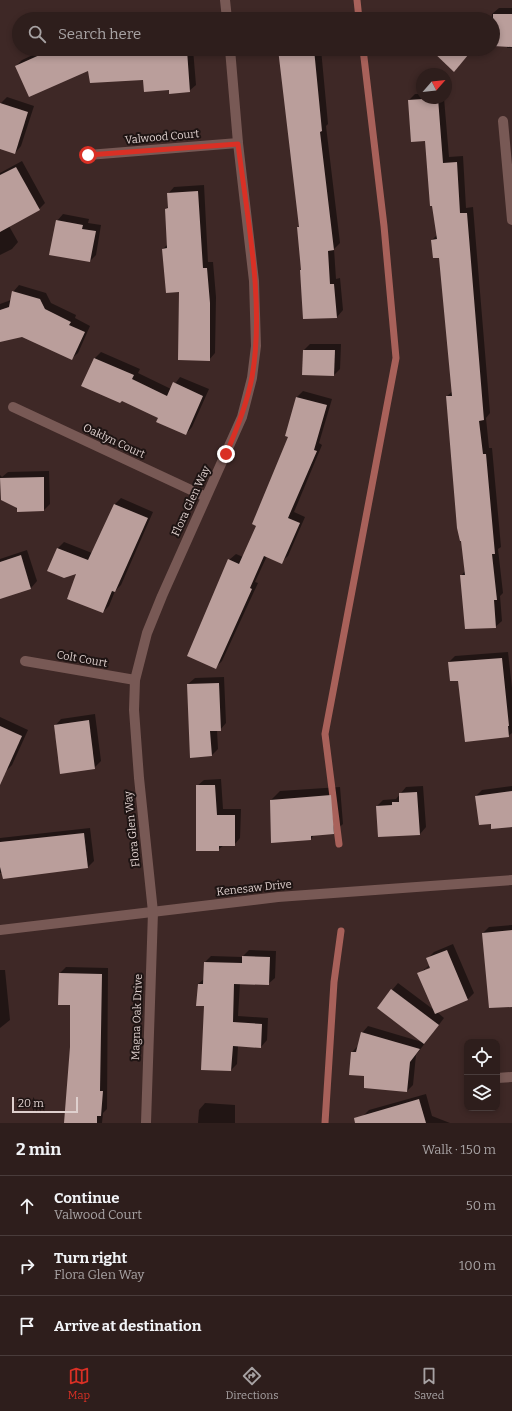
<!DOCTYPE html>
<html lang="en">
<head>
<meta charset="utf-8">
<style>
	body { margin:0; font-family:Bitter,serif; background:#3a2b29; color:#f1f3f6 }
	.controls { position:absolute; right:12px; bottom:12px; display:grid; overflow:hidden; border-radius:8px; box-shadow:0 2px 6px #0003 }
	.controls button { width:36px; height:36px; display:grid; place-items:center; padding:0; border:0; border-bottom:1px solid #493c3b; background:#2e1e1c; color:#f1f3f6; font:20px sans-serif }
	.compass { position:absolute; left:416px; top:68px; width:36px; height:36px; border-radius:50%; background:#2e1e1c; box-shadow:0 2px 6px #0003; rotate:62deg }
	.scale { position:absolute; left:12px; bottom:10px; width:66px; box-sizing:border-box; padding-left:4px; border:2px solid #dfd0ce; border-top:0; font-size:11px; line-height:14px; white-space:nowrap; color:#dfd0ce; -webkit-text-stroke:3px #1e1413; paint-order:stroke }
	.stop { position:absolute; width:12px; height:12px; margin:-9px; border:3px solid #d93025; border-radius:50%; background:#fff }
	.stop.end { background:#d93025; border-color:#fff; box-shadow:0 1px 4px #0008 }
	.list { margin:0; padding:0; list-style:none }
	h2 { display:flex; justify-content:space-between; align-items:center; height:52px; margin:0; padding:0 16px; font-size:17px }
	h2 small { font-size:13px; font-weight:400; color:#a7a2a3 }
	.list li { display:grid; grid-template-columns:26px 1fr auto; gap:12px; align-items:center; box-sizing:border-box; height:60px; padding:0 16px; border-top:1px solid #493c3b }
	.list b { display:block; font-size:15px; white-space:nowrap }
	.list p { margin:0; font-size:13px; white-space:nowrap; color:#a7a2a3 }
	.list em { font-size:13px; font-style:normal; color:#a7a2a3 }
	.icon { flex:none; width:22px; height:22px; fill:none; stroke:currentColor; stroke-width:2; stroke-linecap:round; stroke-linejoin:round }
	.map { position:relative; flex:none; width:512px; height:1123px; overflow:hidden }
	.search { position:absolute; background:#2e1e1c; box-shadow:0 2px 6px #0003; left:12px; right:12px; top:12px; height:44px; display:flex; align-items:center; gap:10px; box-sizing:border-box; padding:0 14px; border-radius:22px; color:#a7a2a3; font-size:15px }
	.sheet { height:232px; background:#2e1e1c }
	nav { display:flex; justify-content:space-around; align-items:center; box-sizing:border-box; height:56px; border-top:1px solid #493c3b; background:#2e1e1c; font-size:11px; color:#a7a2a3 }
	nav a { display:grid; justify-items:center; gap:2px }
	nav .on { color:#d93025 }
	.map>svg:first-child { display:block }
	.shadow { fill:#0007; fill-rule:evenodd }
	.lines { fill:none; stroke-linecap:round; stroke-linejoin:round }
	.stream { stroke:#a8615a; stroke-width:7 }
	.building { fill:#ba9e9b }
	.minor { stroke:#785955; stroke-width:10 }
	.route { stroke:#d93025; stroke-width:5 }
	.labels { text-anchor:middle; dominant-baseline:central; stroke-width:4; stroke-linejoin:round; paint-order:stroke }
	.street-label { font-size:11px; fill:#dfd0ce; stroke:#1e1413 }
</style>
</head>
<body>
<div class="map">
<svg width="512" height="1123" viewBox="0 0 512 1123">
	<rect width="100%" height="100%" fill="#3e2826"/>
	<!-- shadow -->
	<g class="shadow">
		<polygon points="499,8 512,8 512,48 507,48 507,45 493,45 492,14"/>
		<polygon points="46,49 193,49 196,85 189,91 170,89 144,79 89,69 16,66 22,60"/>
		<polygon points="279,49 321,49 328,124 326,126 340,243 334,249 336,279 340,278 343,310 337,317 302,269 298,227 300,225"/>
		<polygon points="415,94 422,94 422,98 444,98 449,157 463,156 466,208 473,207 490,413 486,418 489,448 492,448 501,547 498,549 503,593 500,596 502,621 495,627 461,576 465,571 447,396 453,391 440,257 432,240 437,235 426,140 409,100"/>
		<polygon points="7,97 34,106 21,146 15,153 0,148 0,104"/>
		<polygon points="22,161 45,203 39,209 9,226 18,242 12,249 0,255 0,173"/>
		<polygon points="204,185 208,262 213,262 216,297 215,353 209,360 163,249 168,244 166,209 169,206 168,194 174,187"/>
		<polygon points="63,214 89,219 88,223 101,225 96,255 90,261 57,221"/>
		<polygon points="19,285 46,293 51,303 76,315 75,318 90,326 78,353 71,359 22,336 0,341 0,304 11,300 13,292"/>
		<polygon points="310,344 341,344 340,369 334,375 304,350"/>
		<polygon points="101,352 140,369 138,373 171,389 180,377 209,389 192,427 186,434 159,418 122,400 83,385 95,358"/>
		<polygon points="303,391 332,399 319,443 322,445 294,512 305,517 288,556 281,562 267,556 255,582 258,583 222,661 215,668 229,560 236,554 243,557 257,526 289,436 286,435 297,397"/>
		<polygon points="49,471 50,504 44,510 18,511 1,479 0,480 0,475 2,477 8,472"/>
		<polygon points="121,498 153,512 121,585 115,591 109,606 103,612 78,572 57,549 64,542 92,553 115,504"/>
		<polygon points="27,550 37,581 31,588 0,598 0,559"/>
		<polygon points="508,652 512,688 512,733 508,736 459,680 449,662 455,656"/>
		<polygon points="224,677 226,723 220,730 217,730 218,749 212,755 191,756 188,684 195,678"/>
		<polygon points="95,714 101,761 94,768 55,726 61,719"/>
		<polygon points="0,717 28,730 12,765 6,771 0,769"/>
		<polygon points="221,779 223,809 241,809 240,838 234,845 224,845 218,850 197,786 204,780"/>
		<polygon points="423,786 426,827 420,834 377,806 383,800 396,799 406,787"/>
		<polygon points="512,786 512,826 491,823 476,796 482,790"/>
		<polygon points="340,787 343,824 333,833 314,835 311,839 271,800 280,791"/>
		<polygon points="90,828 94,861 88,867 0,873 0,838"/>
		<polygon points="512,925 512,1006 483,933 489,927"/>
		<path d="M453,944L474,993L468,999L437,1012L444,1018L416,1055L413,1085L407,1091L365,1087L366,1075L352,1052L358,1046L362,1033L368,1026L422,1042L378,1007L398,983L434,1010L418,974L430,965L427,959L434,952ZM434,965L435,967L425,971V969Z"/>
		<polygon points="249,950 276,951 275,978 268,984 240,983 238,1016 268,1018 267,1040 261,1047 238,1046 237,1064 231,1070 205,1005 198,984 204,979 205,962 211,956 242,957"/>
		<polygon points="66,967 108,968 107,1109 103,1113 102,1123 65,1123 71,1047 71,1004 60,973"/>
		<polygon points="0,970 5,970 10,1020 0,1028"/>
		<polygon points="426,1094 432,1116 450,1123 365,1123 363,1116 369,1110"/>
		<polygon points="205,1103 235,1105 235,1123 198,1123 199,1110"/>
	</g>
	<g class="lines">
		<!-- stream -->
		<g class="stream">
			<polyline points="357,0 359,19"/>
			<polyline points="339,844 325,734 396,358 384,226 363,49"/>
			<polyline points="325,1123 334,982 341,931"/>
		</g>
	</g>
	<!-- building -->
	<g class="building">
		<polygon points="493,14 512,14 512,47 493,46"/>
		<polygon points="53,49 62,49 64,54 131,49 130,55 187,50 190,92 169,94 169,90 144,92 143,80 90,83 88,71 29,97 15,66"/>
		<polygon points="278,49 314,49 322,131 320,132 334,250 328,251 330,284 334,284 337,318 303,319 300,270 301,270 297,227 299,227"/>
		<polygon points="430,49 473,49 454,72"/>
		<polygon points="438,98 443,163 457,162 460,213 467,213 484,420 479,421 483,454 486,454 495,554 492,554 497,600 494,600 496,628 465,629 460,575 465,575 461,541 460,541 457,528 446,396 452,396 439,258 433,258 431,240 437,239 432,206 430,206 425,141 411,142 408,100"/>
		<polygon points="0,103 28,112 15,154 0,149"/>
		<polygon points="16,167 40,210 0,232 0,175"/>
		<polygon points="198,191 203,268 207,268 210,303 210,361 178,360 179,292 166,293 162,249 167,248 165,209 168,208 167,193"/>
		<polygon points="56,220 83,225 82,229 96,231 90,262 49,255"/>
		<polygon points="12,291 40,299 45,309 71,322 69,325 85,332 72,360 22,337 0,342 0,310 9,307"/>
		<polygon points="303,350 335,350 334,376 302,375"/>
		<polygon points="94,358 134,375 132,379 167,396 173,382 203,396 186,435 156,422 158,418 122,401 120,403 81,386"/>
		<polygon points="296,397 327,405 314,450 317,451 288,518 300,523 282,564 264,556 250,588 252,589 216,669 187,656 228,559 239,564 256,526 252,524 288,437 285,436"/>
		<polygon points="44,477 44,511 17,512 17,508 1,500 0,478"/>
		<polygon points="114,504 148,518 115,592 112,591 103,613 67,599 76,574 64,578 47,571 57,548 88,560"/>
		<polygon points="21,555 31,589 0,599 0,562"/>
		<polygon points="502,658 509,726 508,726 509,737 465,742 458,681 450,681 448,662"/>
		<polygon points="219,683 221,731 210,731 212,756 190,758 187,684"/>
		<polygon points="89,720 95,769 60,774 54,725"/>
		<polygon points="0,726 22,736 0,785"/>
		<polygon points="196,785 215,785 217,815 235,815 235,846 219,846 219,851 196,851"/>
		<polygon points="512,791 512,827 491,829 491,824 479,825 475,796"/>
		<polygon points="417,792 420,835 378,837 376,806 392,805 392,802 399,802 399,793"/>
		<polygon points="331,795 334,834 311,836 311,840 271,843 270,800"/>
		<polygon points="84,833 88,868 3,879 0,867 0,842"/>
		<polygon points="512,930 512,1007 489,1008 482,933"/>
		<polygon points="447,950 468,1000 435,1014 417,973 430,968 426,958"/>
		<polygon points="242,956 270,957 269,985 234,984 233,1022 262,1024 261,1048 233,1046 231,1071 201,1070 204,1006 196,1006 198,984 203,984 204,962 242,963"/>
		<polygon points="59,973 102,974 100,1091 103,1091 101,1116 97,1116 97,1123 64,1123 70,1047 70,1005 58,1005"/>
		<polygon points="391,989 439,1025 424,1044 377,1008"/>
		<polygon points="361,1032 420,1049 410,1062 407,1092 364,1088 364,1076 349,1075 351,1052 356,1052"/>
		<polygon points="419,1099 426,1123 355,1123 354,1118"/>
	</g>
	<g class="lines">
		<!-- minor -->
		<g class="minor">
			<polyline points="225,0 227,19"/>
			<polyline points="503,121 512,220"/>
			<polyline points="88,155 238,143"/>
			<polyline points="13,407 206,497"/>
			<polyline points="25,661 135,680"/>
			<polyline points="0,930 278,897 512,880"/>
			<polyline points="497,1078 512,1077"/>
			<polyline points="146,1123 153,912 139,778 134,710 135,680 147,633 162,596 242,417 252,378 256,346 254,281 238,143 230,49"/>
		</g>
	</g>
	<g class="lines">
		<!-- route -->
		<path class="route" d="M88,155L238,144C247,216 265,305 252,377C247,404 237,429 226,454"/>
	</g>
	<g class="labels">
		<!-- street labels -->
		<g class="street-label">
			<text transform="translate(162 137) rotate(-5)">Valwood Court</text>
			<text transform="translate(114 441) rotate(25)">Oaklyn Court</text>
			<text transform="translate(191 501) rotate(-65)">Flora Glen Way</text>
			<text transform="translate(82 659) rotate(10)">Colt Court</text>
			<text transform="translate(132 829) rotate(-96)">Flora Glen Way</text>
			<text transform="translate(254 888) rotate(-6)">Kenesaw Drive</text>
			<text transform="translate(137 1017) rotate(-88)">Magna Oak Drive</text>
		</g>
	</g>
</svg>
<div class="controls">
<button><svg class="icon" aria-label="locate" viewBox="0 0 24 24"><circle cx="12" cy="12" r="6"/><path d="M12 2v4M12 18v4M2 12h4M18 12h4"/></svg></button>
<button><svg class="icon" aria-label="layers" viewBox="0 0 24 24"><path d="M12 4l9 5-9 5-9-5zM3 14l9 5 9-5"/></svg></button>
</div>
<svg class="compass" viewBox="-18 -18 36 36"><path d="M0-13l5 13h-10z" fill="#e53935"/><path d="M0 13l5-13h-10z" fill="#a7a2a3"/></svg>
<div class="scale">20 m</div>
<div class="stop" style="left:88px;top:155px"></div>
<div class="stop end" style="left:226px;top:454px"></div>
<div class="search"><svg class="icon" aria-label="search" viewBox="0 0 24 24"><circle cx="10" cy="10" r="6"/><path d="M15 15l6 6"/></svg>Search here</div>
</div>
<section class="sheet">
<h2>2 min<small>Walk · 150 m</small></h2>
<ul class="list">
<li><svg class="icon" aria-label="ahead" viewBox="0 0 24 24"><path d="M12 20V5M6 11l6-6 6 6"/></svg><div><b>Continue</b><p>Valwood Court</p></div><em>50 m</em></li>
<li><svg class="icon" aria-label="right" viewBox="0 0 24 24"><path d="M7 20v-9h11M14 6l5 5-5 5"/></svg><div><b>Turn right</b><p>Flora Glen Way</p></div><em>100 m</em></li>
<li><svg class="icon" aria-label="arrive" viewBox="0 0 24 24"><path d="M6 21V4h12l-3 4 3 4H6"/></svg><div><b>Arrive at destination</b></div></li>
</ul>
</section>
<nav>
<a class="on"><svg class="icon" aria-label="map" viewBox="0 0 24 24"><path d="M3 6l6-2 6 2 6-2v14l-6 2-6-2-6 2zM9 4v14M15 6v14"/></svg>Map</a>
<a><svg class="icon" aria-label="directions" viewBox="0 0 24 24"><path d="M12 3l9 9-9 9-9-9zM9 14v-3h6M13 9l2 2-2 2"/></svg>Directions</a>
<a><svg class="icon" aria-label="saved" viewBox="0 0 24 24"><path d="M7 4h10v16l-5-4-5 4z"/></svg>Saved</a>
</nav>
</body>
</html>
